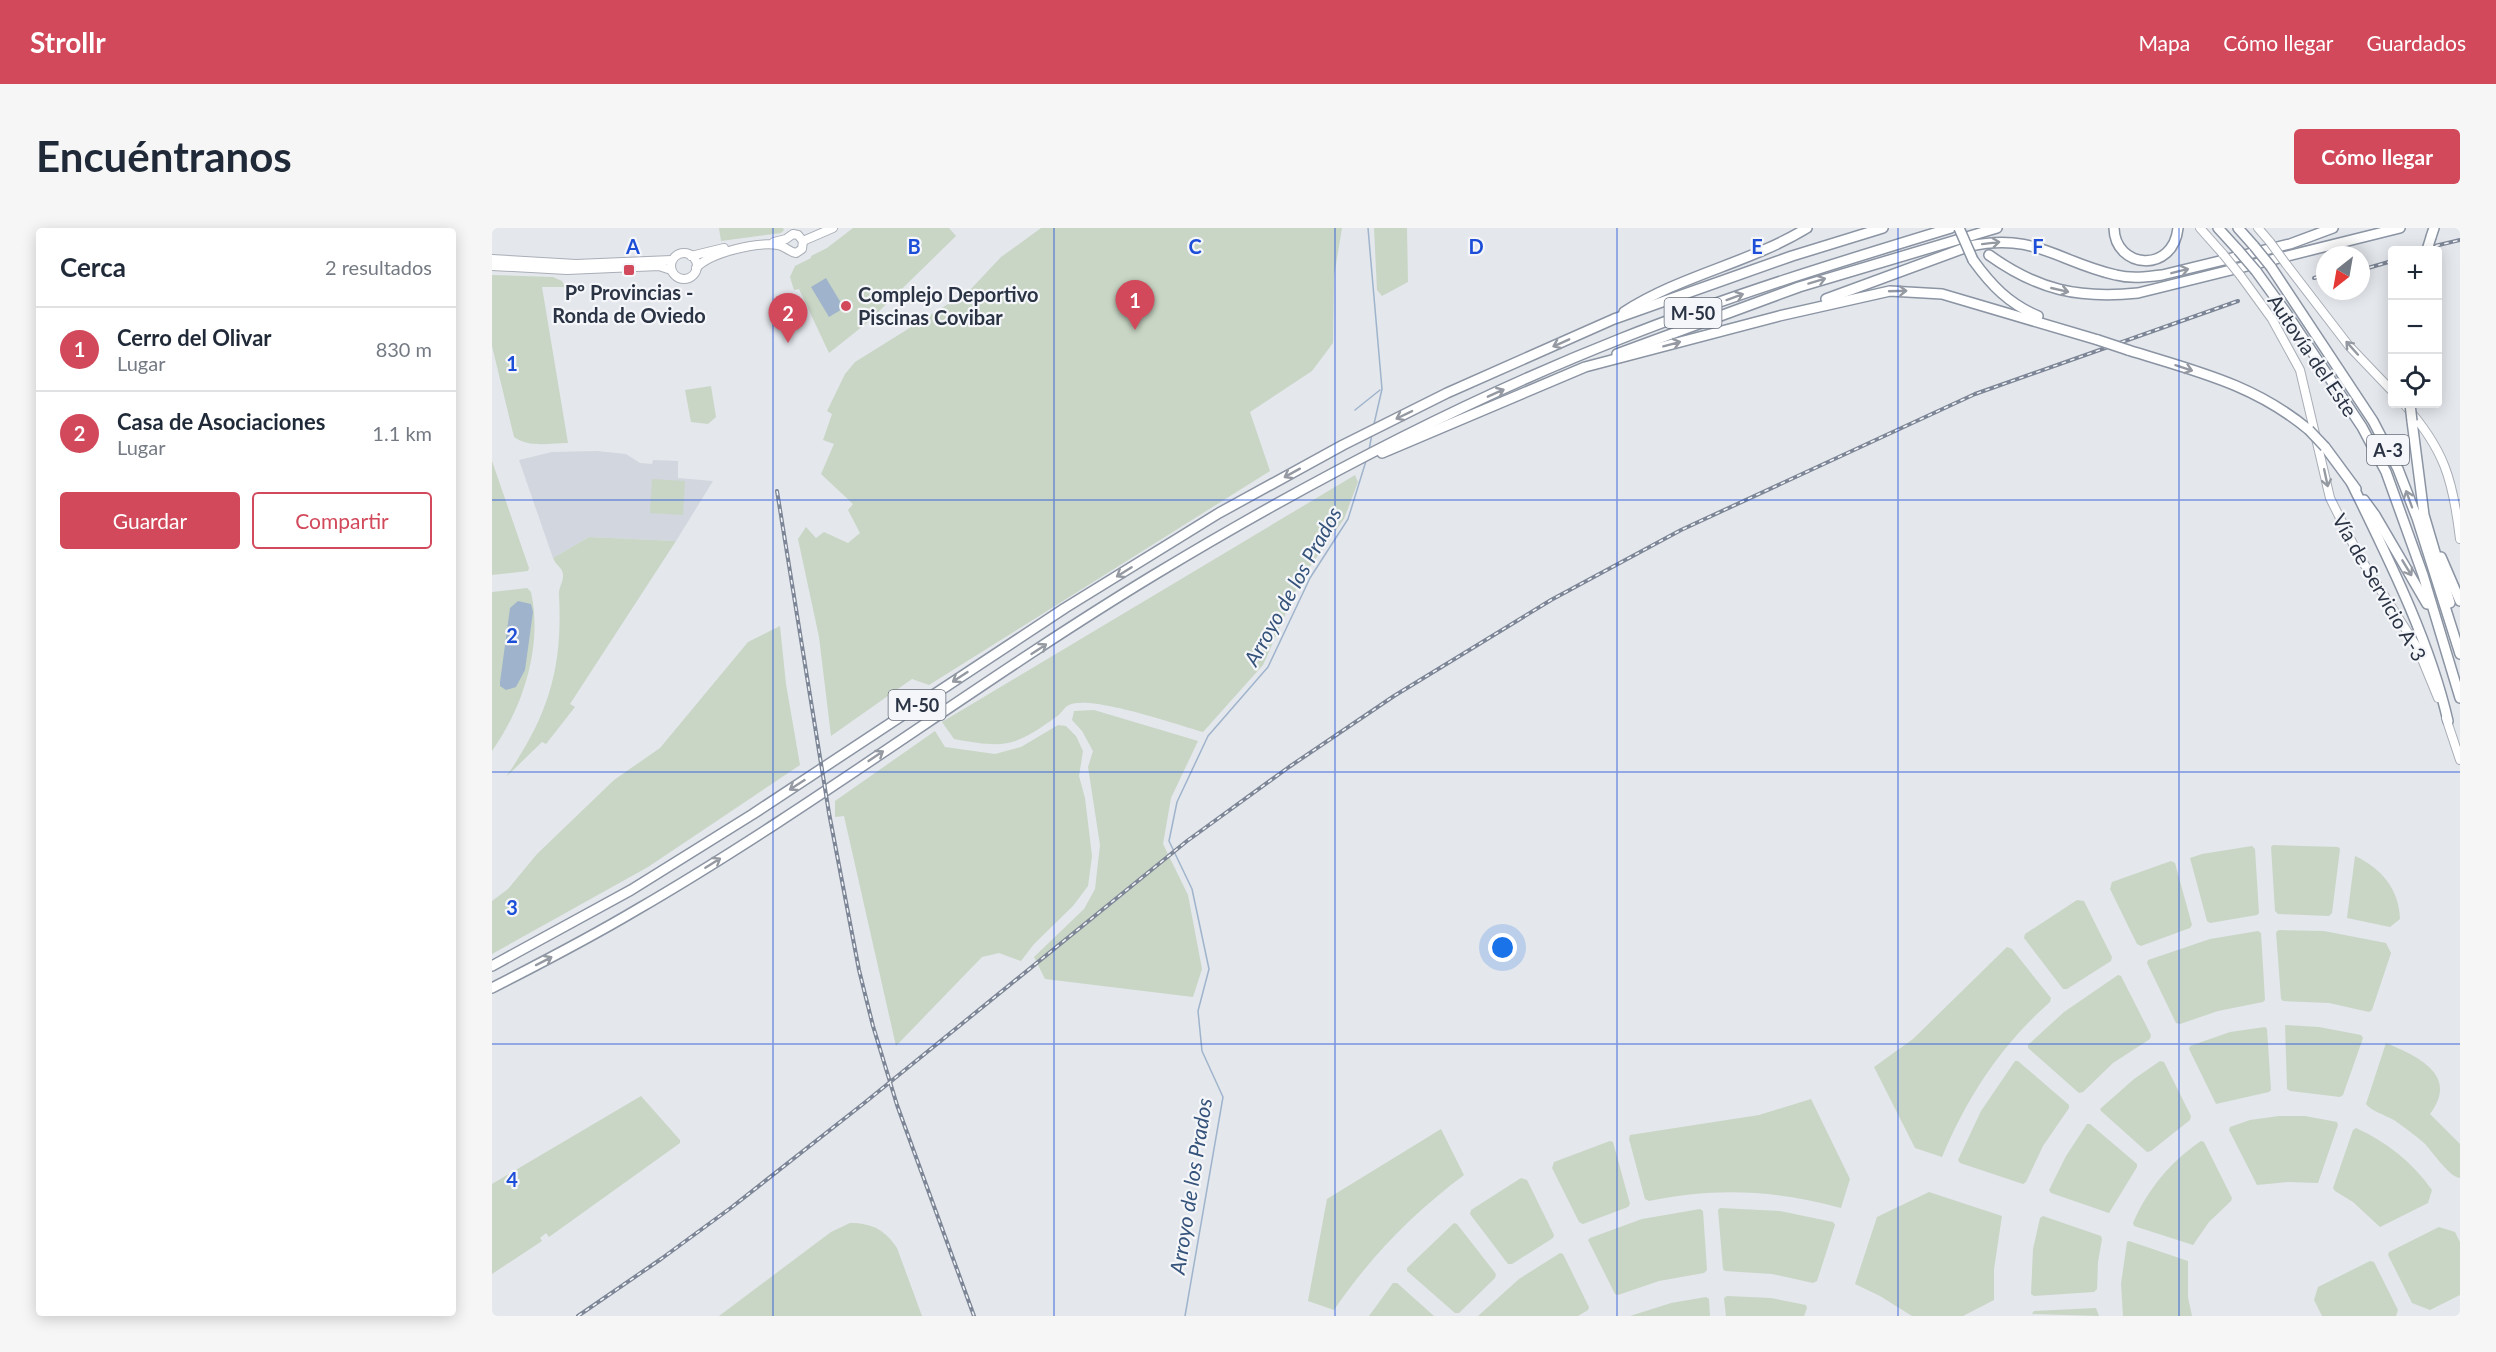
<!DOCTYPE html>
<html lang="es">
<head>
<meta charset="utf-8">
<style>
	body { margin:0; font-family:Lato,sans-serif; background:#f6f6f7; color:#1f2937 }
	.controls { position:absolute; right:18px; top:18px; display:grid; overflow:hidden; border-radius:6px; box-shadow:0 3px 15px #0003 }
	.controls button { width:54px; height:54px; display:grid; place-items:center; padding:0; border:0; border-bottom:2px solid #e0e1e3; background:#fff; color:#1f2937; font:30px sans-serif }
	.compass { position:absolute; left:1824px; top:18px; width:54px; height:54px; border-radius:50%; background:#fff; box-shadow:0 3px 15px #0003; rotate:211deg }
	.you { position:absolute; left:1011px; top:720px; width:21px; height:21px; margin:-15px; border:4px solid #fff; border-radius:50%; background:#1a73e8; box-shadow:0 0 0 9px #1a73e833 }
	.badge { display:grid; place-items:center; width:39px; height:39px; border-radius:50%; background:#d1495b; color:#fff; font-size:20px; font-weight:700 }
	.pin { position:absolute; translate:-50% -50px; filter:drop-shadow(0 2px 3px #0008) }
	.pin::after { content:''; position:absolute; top:32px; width:21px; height:18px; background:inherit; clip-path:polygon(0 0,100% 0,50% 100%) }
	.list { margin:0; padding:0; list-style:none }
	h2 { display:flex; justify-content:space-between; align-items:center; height:78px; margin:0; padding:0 24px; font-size:26px }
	h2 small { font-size:20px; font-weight:400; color:#747a83 }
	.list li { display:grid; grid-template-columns:39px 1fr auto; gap:18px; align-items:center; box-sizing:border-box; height:84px; padding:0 24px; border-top:2px solid #e0e1e3 }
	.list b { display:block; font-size:22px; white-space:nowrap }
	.list p { margin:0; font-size:20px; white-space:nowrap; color:#747a83 }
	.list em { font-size:20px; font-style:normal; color:#747a83 }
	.actions { display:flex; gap:12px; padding:18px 24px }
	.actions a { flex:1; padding:14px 0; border:2px solid #d1495b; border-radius:6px; text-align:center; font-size:21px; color:#d1495b }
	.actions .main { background:#d1495b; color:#fff }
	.icon { flex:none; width:33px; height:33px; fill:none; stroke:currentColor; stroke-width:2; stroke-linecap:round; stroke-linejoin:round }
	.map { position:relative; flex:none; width:1968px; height:1088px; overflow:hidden; border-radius:6px }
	header { display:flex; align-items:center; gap:36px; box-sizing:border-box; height:84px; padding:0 30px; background:#d1495b; color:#fff }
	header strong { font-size:28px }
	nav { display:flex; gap:33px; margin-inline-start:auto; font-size:21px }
	.intro { display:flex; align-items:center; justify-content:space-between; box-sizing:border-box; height:144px; padding:0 36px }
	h1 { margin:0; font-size:42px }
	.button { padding:15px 27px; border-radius:6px; background:#d1495b; color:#fff; font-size:21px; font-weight:700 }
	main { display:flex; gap:36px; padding:0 36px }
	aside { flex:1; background:#fff; border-radius:6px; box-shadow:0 3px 15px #0003 }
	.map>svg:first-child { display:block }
	.built { fill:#d2d6de }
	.green { fill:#c9d6c5 }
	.water { fill:#9fb4cc }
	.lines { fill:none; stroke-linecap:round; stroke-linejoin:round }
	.stream { stroke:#9fb4cc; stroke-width:1.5 }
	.secondary-casing { stroke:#a9aeb7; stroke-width:10 }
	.highway-casing { stroke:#8b94a3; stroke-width:12 }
	.secondary { stroke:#fff; stroke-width:8 }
	.highway { stroke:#fff; stroke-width:9 }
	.rail-casing { stroke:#7d8696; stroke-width:4 }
	.rail { stroke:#f4f6f9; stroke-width:1.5; stroke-dasharray:4.5; stroke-linecap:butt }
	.secondary-bridge-casing { stroke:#a9aeb7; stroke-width:10; stroke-linecap:butt }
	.highway-bridge-casing { stroke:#8b94a3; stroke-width:12; stroke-linecap:butt }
	.secondary-bridge { stroke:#fff; stroke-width:8 }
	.highway-bridge { stroke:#fff; stroke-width:9 }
	.oneway { stroke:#959aa2 }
	.grid { fill:none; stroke:#1d4ed8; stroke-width:1.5; stroke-opacity:0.55 }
	.poi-dot { fill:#d1495b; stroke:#f4f6f9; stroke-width:2 }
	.labels { text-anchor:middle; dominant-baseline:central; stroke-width:4.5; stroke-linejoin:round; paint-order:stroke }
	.shield { fill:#f4f6f9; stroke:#676e7b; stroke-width:1.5 }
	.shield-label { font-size:18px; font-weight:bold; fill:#2b3445 }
	.poi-label { font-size:20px; font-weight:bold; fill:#2b3445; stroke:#f4f6f9 }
	.street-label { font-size:20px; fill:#2b3445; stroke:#f4f6f9 }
	.water-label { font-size:21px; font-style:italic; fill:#34527a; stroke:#f4f6f9 }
	.grid-label { font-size:20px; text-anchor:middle; font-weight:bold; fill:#1d4ed8; stroke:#f4f6f9; stroke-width:4.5; stroke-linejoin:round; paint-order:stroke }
</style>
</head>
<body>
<header>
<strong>Strollr</strong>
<nav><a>Mapa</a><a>Cómo llegar</a><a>Guardados</a></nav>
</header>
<div class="intro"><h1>Encuéntranos</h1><a class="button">Cómo llegar</a></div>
<main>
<aside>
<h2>Cerca<small>2 resultados</small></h2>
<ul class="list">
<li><span class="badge">1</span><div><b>Cerro del Olivar</b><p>Lugar</p></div><em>830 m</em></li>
<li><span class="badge">2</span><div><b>Casa de Asociaciones</b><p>Lugar</p></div><em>1.1 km</em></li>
</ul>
<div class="actions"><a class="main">Guardar</a><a>Compartir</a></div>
</aside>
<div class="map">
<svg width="1968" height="1088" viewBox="0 0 1968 1088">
	<rect width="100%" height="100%" fill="#e4e7ec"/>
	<!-- built -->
	<polygon class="built" points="105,223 134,226 148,235 160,236 161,232 186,233 186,250 221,253 184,313 97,309 61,330 27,232 60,224"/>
	<!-- green -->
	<g class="green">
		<polygon points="227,0 291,0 292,2 289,5 229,13"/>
		<polygon points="361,0 457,0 464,8 376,94 337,125 307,61 302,62 298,49 303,38 319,30 319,28 335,20"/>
		<polygon points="549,0 850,0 842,48 841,115 820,143 758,184 778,243 437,457 420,451 339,508 327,409 306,311 314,299 324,310 332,304 356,315 368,305 356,282 361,276 329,246 342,216 331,212 340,186 335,183 353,146 363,134 477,63 509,29"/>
		<polygon points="882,0 915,0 916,54 890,68 885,62"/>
		<path d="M0,47L61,49L70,53L73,59H50L76,215C58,215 37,220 22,209L0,118Z"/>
		<polygon points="219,158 224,189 216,196 199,194 193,162"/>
		<polygon points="0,233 37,340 36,343 0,347"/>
		<path d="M863,247L866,254L852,291L809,351L771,437L711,504C687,497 597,466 577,477C572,479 569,486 564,489C521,520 512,520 462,511L450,494Z"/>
		<polygon points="160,251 193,253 191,287 158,285"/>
		<path d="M97,309L184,313L78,476L83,479L54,516L50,514L14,549C56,488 71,441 67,367C66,358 75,350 69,341C66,337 63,335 61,330Z"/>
		<path d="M35,360L39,364C51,418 31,479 0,523V364Z"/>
		<polygon points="288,398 294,456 308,537 156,639 0,726 0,673 16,661 45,626 122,552 168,520 256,414"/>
		<polygon points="602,482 706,513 679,570 671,616 696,667 710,741 701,769 553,751 542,729 592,681 603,661 608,617 596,539 601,523 590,503 580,492 582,483"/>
		<polygon points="566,497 574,498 584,508 591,523 587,548 593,570 600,628 596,658 581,678 542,716 529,733 507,725 490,729 404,818 352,588 343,589 343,573 443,503 453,519 503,526 529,519"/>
		<polygon points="1781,617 1846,619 1848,621 1840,685 1837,688 1786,686 1783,683 1779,619"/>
		<polygon points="1760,618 1763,621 1767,685 1765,687 1718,695 1715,693 1698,630 1710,626"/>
		<path d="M1863,628C1889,640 1907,661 1908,691L1898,699L1855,690Z"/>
		<polygon points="1679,633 1683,635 1700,697 1698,700 1649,718 1645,716 1618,661 1620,654"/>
		<polygon points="1585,672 1592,673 1620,729 1619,733 1575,761 1571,761 1532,710 1533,706"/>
		<polygon points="1787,702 1832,703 1894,715 1899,725 1880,782 1877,784 1837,775 1791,773 1789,771 1784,704"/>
		<polygon points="1766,703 1769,705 1773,772 1771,774 1726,783 1688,796 1684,795 1655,735 1656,732 1718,711"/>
		<path d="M1515,719L1520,721L1559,770L1558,774C1509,817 1475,869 1450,929L1423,920L1382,839L1421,811Z"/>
		<polygon points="1626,747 1629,748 1659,807 1658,811 1621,835 1591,864 1587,865 1536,820 1536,817 1572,784"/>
		<polygon points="1793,797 1827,799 1869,807 1871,810 1851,867 1848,869 1798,863 1795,861"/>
		<polygon points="1773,799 1775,801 1779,862 1777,864 1724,876 1697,821 1698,818 1738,804"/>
		<path d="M1894,815C1925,828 1968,847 1938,886L1968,916V950C1957,949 1941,924 1932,915C1923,907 1912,899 1902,892C1893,887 1879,883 1874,876Z"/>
		<polygon points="1523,833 1526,833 1577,877 1577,880 1551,918 1534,954 1531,956 1468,935 1466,932 1489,883"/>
		<polygon points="1668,833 1672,834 1699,888 1698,892 1659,923 1655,924 1609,883 1608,881 1642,851"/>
		<polygon points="149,868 188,912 188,915 57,1009 54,1005 48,1010 50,1013 0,1046 0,956"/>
		<path d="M1319,871L1358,951L1349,980C1285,962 1222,959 1157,973L1153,971L1137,911L1138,907L1267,887Z"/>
		<polygon points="1787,888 1813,888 1845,894 1846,897 1826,955 1796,954 1765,957 1737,902 1738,899 1758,892"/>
		<polygon points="1595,896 1598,896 1645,936 1645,939 1617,985 1559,965 1557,962 1574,928"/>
		<path d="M1864,900C1895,914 1920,934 1940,962L1936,975L1888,999L1861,974L1843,963L1841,960L1861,902Z"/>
		<path d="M949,901L972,947C920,986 879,1028 842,1082L816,1073L835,971Z"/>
		<polygon points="1118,913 1121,914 1138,976 1136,979 1091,996 1087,994 1060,940 1062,934"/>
		<path d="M1709,913L1712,914L1740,970L1739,973L1717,994L1701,1017L1642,998L1641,995C1656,961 1678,934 1709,913Z"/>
		<polygon points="1029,950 1035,952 1062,1007 1061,1010 1020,1036 1016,1036 978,986 979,982"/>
		<polygon points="1437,964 1510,988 1502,1041 1502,1072 1471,1088 1420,1088 1388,1068 1363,1056 1385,989"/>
		<polygon points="1228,980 1288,983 1341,994 1343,997 1325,1053 1321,1055 1280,1046 1233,1043 1231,1041 1226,982"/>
		<polygon points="1208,981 1211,983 1215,1042 1212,1045 1167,1053 1126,1067 1123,1066 1096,1012 1098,1010 1150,991"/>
		<polygon points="1551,988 1609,1008 1610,1011 1606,1034 1605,1061 1602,1064 1542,1068 1539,1066 1541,1021 1548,990"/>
		<path d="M358,995C380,995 393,1002 405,1020L430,1088H227L339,1004Z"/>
		<polygon points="962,995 965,996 1004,1046 1003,1050 967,1085 963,1085 915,1043 915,1040"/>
		<polygon points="1947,999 1963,1004 1968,1014 1968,1067 1938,1082 1920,1075 1896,1027 1897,1024"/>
		<polygon points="1637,1013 1696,1033 1696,1069 1700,1088 1631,1088 1629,1056 1635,1014"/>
		<polygon points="1068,1025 1071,1026 1097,1079 1096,1082 1086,1088 986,1088 1027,1051"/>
		<polygon points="1878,1033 1882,1034 1906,1082 1904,1088 1830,1088 1822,1072 1826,1059"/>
		<polygon points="901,1055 905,1055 942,1088 877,1088"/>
		<polygon points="1235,1068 1279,1070 1314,1077 1315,1080 1312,1088 1234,1088 1232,1070"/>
		<polygon points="1214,1069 1217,1071 1218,1088 1138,1088 1179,1075"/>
		<polygon points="1604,1080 1607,1088 1540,1086 1542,1083"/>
	</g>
	<!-- water -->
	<g class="water">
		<polygon points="334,50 352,80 337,89 319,59"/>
		<polygon points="26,373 39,376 41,384 33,442 24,459 14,462 8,458 8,454 18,380"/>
	</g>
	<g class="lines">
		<!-- stream -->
		<g class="stream">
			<polyline points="876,0 890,161 882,196"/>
			<polyline points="863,182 888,162"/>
			<polyline points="877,222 880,206"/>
			<polyline points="693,1088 731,869 710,823 706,783 717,741 700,661 677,613 685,574 716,508 776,439 818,350 856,291 874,233"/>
		</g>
		<!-- secondary casing -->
		<g class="secondary-casing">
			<g id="secondary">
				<polyline points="1708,0 1731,26"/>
				<polyline points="1766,0 1778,14"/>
				<polyline points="311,13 341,0"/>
				<polyline points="282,14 294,11 301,6 306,7 311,13"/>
				<circle cx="192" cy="38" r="13"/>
				<polyline points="199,28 232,20"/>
				<polyline points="0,31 84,36 180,32"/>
				<polyline points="1794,36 1857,118 1900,163"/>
				<polyline points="0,38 75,42 167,38 179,42"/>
				<path d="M204,40C219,24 265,14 286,17C293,18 297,24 304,25L310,21L311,13"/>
				<polyline points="1748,47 1780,91 1808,142 1838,270 1867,328 1925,419 1946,470"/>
				<path d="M1912,176C1952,221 1961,251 1968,311"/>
				<polyline points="1954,490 1968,532"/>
			</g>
		</g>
		<!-- highway casing -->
		<g class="highway-casing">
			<g id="highway">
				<path d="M1622,0C1623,41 1681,46 1686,0"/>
				<polyline points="1726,0 1746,22"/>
				<polyline points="1746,0 1762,18"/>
				<polyline points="1939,9 1942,0"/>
				<path d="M1497,27C1546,62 1586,71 1646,65L1908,0"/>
				<path d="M1481,32C1499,57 1517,76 1546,88"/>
				<polyline points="1779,39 1881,193 1906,241 1925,290 1968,426"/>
				<polyline points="1764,43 1793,83 1870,199 1894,244 1931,347 1968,470"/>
				<path d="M1334,71L1478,18C1543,4 1566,34 1624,47C1639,51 1655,49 1670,47L1798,16L1841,0"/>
				<path d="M1132,84C1189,47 1258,35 1315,0"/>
				<path d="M1636,122C1703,143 1762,156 1817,202"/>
				<polyline points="1125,126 1307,59 1505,0"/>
				<polyline points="1920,193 1932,287 1958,375"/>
				<polyline points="1833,219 1864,261"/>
				<polyline points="890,225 1093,139 1287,88 1398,63 1450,66 1606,112"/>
				<path d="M1860,256C1897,332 1937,411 1956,493"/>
				<polyline points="1872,272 1883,287 1935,376"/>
				<polyline points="1949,329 1968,373"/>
				<polyline points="0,738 139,662 261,586 573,380 727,285 851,217 955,165 1122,91 1300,28 1391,0"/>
				<path d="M0,760C49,735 99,709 146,681C323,578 487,453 662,347C811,257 966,175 1128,111C1236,68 1347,34 1459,0"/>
			</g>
		</g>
		<!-- secondary -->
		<use href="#secondary" class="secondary"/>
		<!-- highway -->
		<use href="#highway" class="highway"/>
		<!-- rail casing -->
		<g class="rail-casing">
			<g id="rail">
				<polyline points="1926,22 1968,12"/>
				<polyline points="1869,42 1900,33"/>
				<polyline points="1822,50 1833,47"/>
				<polyline points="285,263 337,585 367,742 381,798 405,877 482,1088"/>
				<polyline points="86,1088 169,1031 240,979 371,876 695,613 797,539 902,468 1059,372 1189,302 1483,166 1746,73"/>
			</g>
		</g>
		<!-- rail -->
		<use href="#rail" class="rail"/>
		<!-- secondary-bridge casing -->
		<g class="secondary-bridge-casing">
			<g id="secondary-bridge">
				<polyline points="1778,14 1794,36"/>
				<polyline points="1731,26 1748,47"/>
			</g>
		</g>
		<!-- highway-bridge casing -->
		<g class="highway-bridge-casing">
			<g id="highway-bridge">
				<polyline points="1467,0 1481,32"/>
				<polyline points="1762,18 1779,39"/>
				<polyline points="1746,22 1764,43"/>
				<polyline points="1935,22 1939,9"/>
				<polyline points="1606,112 1636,122"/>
				<polyline points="1918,176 1920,193"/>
				<polyline points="1817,202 1833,219"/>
			</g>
		</g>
		<!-- secondary-bridge -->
		<use href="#secondary-bridge" class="secondary-bridge"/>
		<!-- highway-bridge -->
		<use href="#highway-bridge" class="highway-bridge"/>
	</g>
	<!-- one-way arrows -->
	<defs><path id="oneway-shaft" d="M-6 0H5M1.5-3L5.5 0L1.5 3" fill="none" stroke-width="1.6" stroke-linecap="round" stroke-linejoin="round" transform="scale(1.5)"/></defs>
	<g class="oneway">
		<use href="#oneway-shaft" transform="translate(1499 15) rotate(-7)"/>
		<use href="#oneway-shaft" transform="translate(1688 43) rotate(-14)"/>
		<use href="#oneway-shaft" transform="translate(1325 53) rotate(-17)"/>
		<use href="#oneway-shaft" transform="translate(1568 62) rotate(13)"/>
		<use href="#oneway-shaft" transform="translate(1406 63) rotate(-2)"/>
		<use href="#oneway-shaft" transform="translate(1243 69) rotate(-20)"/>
		<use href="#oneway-shaft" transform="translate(1069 115) rotate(156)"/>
		<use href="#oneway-shaft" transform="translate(1180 116) rotate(-15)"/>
		<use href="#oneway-shaft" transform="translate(1860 120) rotate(-132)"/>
		<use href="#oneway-shaft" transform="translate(1692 140) rotate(18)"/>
		<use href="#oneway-shaft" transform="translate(1004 165) rotate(-24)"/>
		<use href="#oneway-shaft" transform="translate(912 187) rotate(154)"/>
		<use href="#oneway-shaft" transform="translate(800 245) rotate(151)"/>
		<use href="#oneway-shaft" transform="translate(1834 250) rotate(78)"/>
		<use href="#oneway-shaft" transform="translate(1917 271) rotate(-110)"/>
		<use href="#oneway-shaft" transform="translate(1915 340) rotate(59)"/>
		<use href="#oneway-shaft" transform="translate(632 344) rotate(148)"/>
		<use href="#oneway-shaft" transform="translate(547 421) rotate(-33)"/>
		<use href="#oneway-shaft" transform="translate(468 449) rotate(147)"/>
		<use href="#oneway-shaft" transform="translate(384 528) rotate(-34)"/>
		<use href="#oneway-shaft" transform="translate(305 557) rotate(147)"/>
		<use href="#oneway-shaft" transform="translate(221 635) rotate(-32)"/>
		<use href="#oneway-shaft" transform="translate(52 733) rotate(-27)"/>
	</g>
	<!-- grid -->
	<path class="grid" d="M281,0V1088M562,0V1088M843,0V1088M1125,0V1088M1406,0V1088M1687,0V1088M0,272H1968M0,544H1968M0,816H1968"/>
	<!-- markers -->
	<g class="poi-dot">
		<rect x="131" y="36" width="12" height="12" rx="3"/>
		<circle cx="354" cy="78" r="6"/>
	</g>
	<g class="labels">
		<!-- shield labels -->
		<g class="shield">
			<rect x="1172.5" y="70" width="57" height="30" rx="4.5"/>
			<rect x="1875" y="207" width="42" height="30" rx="4.5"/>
			<rect x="396.5" y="462" width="57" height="30" rx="4.5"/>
		</g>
		<g class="shield-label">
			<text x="1201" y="85">M-50</text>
			<text x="1896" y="222">A-3</text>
			<text x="425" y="477">M-50</text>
		</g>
		<!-- poi labels -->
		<g class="poi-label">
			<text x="137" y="64">Pº Provincias -<tspan x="137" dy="23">Ronda de Oviedo</tspan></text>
			<text x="366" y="66" text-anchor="start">Complejo Deportivo<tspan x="366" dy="23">Piscinas Covibar</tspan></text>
		</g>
		<!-- street labels -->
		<g class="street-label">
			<text transform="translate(1821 127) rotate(56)">Autovía del Este</text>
			<text transform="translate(1888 359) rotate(60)">Vía de Servicio A-3</text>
		</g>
		<!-- water labels -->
		<g class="water-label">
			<text transform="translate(800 358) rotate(-61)">Arroyo de los Prados</text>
			<text transform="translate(698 958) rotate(-81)">Arroyo de los Prados</text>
		</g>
	</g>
	<g class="grid-label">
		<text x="141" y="26">A</text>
		<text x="422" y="26">B</text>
		<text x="703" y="26">C</text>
		<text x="984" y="26">D</text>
		<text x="1265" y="26">E</text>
		<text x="1546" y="26">F</text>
		<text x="20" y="143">1</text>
		<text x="20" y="415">2</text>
		<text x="20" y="687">3</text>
		<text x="20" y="959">4</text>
	</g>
</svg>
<div class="controls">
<button>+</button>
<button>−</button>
<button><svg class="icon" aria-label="locate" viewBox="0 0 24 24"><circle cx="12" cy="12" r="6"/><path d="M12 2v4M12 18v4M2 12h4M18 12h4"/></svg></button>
</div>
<svg class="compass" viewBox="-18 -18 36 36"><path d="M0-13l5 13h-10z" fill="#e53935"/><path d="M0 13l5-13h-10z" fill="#747a83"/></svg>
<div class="you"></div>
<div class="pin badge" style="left:643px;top:102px">1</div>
<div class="pin badge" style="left:296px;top:115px">2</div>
</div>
</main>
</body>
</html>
